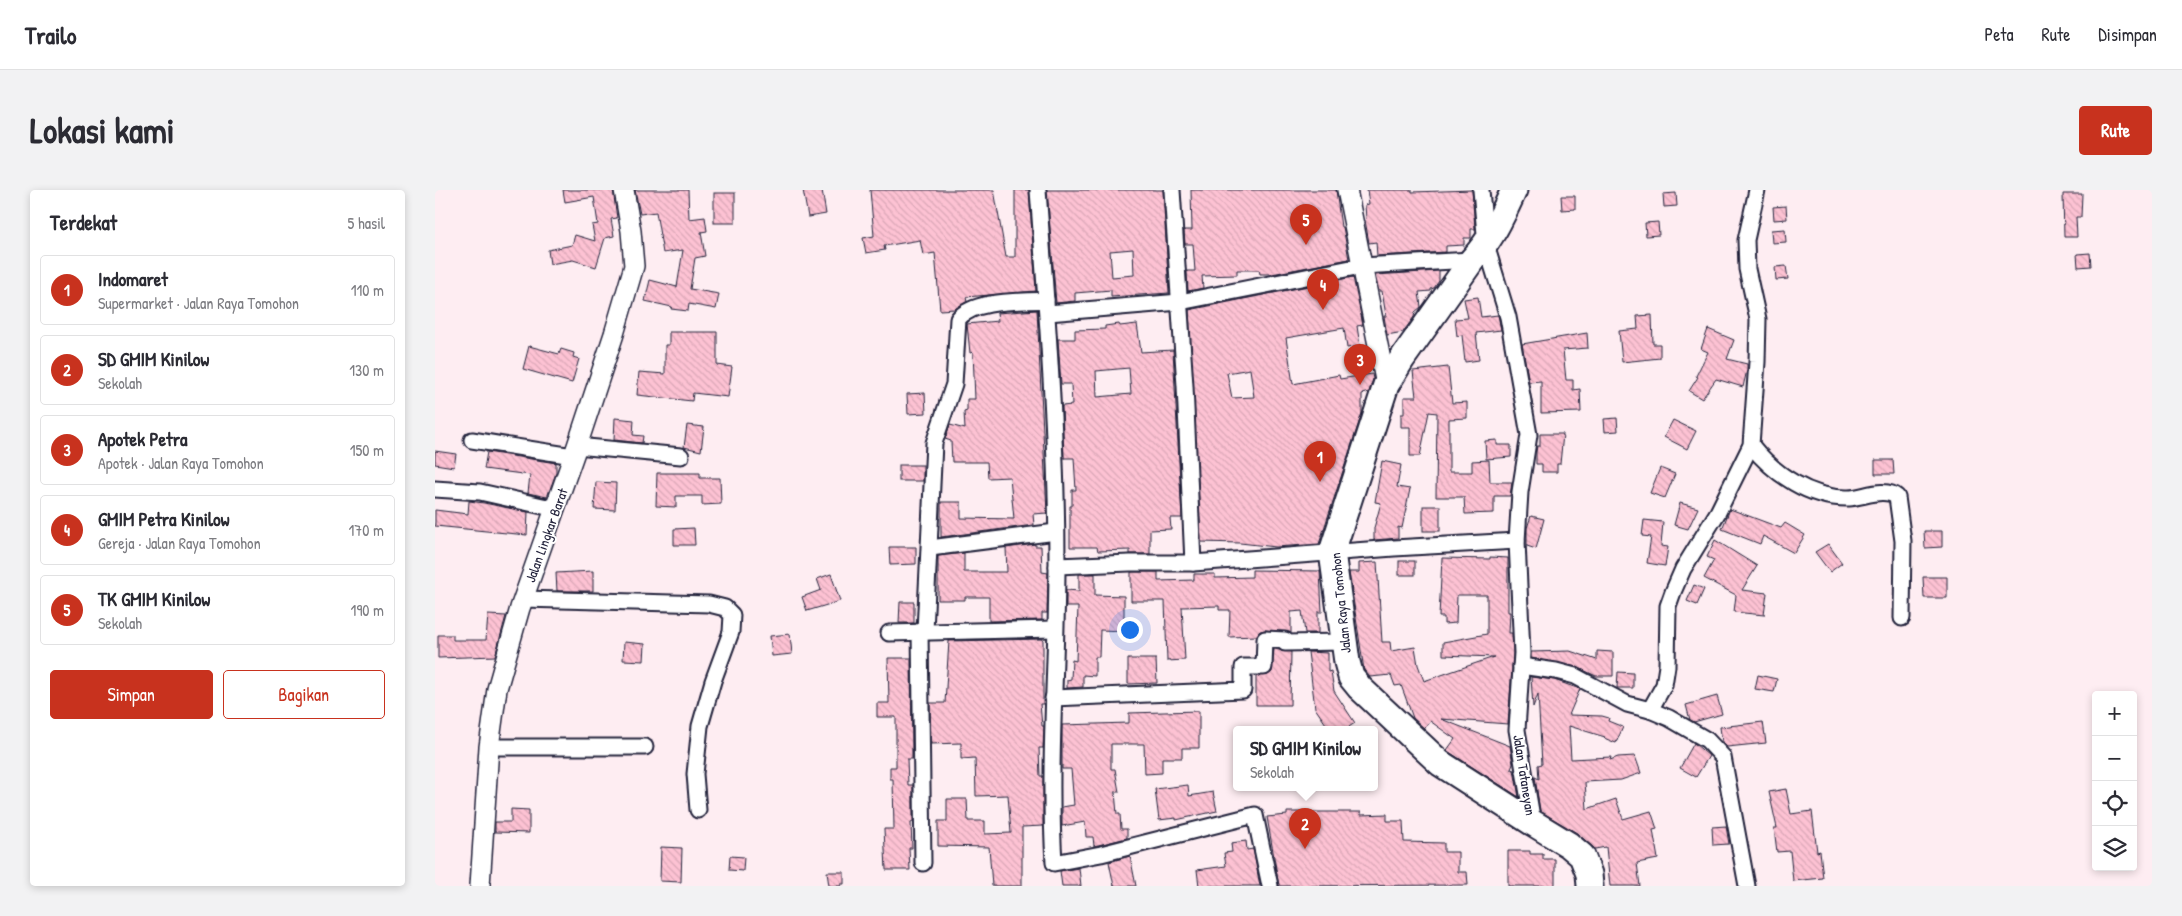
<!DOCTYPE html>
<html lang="id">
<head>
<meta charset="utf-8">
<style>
	body { margin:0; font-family:"Patrick Hand",sans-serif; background:#f2f2f3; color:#2b2b33 }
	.controls { position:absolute; right:15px; bottom:15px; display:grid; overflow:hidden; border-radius:5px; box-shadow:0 2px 8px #0003 }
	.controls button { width:45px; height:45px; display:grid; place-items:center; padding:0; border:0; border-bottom:1px solid #e1e1e2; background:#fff; color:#2b2b33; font:25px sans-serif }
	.you { position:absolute; left:694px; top:439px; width:18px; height:18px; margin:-12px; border:4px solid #fff; border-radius:50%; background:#1a73e8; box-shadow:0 0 0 8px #1a73e833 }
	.badge { display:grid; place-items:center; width:32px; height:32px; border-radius:50%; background:#c8321e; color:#fff; font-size:16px; font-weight:700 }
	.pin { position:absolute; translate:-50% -41px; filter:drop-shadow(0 1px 2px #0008) }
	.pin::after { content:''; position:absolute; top:26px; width:18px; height:15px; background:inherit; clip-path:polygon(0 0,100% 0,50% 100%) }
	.popup { position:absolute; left:798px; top:536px; width:145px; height:65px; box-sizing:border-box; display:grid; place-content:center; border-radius:5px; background:#fff; filter:drop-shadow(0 1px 4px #0005); font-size:16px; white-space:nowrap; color:#7c7c81 }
	.popup b { font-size:19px; color:#2b2b33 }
	.popup::after { content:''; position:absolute; left:50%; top:100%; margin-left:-10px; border:10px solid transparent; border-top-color:#fff }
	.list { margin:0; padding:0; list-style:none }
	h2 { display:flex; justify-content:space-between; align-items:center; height:65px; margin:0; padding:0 20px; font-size:21px }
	h2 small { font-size:16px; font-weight:400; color:#7c7c81 }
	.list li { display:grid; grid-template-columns:32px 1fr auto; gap:15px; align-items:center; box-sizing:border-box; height:70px; margin:0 10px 10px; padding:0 10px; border:1px solid #e1e1e2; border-radius:5px }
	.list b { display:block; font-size:19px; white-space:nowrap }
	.list p { margin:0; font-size:16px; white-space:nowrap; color:#7c7c81 }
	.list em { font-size:16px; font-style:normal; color:#7c7c81 }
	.actions { display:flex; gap:10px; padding:15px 20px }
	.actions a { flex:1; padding:11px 0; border:1px solid #c8321e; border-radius:5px; text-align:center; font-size:18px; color:#c8321e }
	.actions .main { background:#c8321e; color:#fff }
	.icon { flex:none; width:28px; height:28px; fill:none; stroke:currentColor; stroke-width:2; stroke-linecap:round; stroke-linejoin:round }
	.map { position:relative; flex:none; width:1717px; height:696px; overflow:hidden; border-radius:5px }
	header { display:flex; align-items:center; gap:30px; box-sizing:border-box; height:70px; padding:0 25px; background:#fff; border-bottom:1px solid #e1e1e2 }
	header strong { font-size:24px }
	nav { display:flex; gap:28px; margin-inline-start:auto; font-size:18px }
	.intro { display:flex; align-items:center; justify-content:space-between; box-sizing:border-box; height:120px; padding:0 30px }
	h1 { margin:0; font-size:35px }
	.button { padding:12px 22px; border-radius:5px; background:#c8321e; color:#fff; font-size:18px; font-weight:700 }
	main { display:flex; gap:30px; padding:0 30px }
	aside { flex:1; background:#fff; border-radius:5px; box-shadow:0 2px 8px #0003 }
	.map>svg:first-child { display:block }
	.building { fill:url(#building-back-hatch); stroke:#22223b; fill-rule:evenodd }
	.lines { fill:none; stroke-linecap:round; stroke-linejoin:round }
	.minor-casing { stroke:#22223b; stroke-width:19 }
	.tertiary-casing { stroke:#22223b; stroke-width:22 }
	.trunk-casing { stroke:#22223b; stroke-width:29 }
	.minor { stroke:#fff; stroke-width:15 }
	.tertiary { stroke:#fff; stroke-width:19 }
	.trunk { stroke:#fff; stroke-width:25 }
	.labels { text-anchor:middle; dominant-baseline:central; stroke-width:4; stroke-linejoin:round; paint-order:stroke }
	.street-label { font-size:14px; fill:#22223b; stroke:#fff }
</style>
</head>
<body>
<header>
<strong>Trailo</strong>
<nav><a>Peta</a><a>Rute</a><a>Disimpan</a></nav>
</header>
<div class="intro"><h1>Lokasi kami</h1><a class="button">Rute</a></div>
<main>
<aside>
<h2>Terdekat<small>5 hasil</small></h2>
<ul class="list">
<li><span class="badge">1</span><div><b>Indomaret</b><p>Supermarket · Jalan Raya Tomohon</p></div><em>110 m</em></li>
<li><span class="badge">2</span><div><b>SD GMIM Kinilow</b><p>Sekolah</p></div><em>130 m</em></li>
<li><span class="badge">3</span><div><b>Apotek Petra</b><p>Apotek · Jalan Raya Tomohon</p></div><em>150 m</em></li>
<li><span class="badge">4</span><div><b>GMIM Petra Kinilow</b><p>Gereja · Jalan Raya Tomohon</p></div><em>170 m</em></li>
<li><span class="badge">5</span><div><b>TK GMIM Kinilow</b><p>Sekolah</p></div><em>190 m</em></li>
</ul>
<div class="actions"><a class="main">Simpan</a><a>Bagikan</a></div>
</aside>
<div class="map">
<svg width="1717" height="696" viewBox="0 0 1717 696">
	<defs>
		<pattern id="building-back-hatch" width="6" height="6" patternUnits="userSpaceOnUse" patternTransform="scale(1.25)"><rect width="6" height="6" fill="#fdc2d3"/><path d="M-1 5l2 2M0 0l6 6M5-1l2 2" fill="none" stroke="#d9a6b6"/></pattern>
	</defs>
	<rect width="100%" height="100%" fill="#feedf2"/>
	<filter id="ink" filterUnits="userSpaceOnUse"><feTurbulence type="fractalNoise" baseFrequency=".02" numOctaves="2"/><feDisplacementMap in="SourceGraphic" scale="10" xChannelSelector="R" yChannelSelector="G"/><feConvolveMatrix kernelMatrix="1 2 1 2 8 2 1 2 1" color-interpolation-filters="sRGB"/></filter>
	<g filter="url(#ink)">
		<!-- building -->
		<g class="building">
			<polygon points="128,0 178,0 182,28 176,29 179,46 170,48 161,77 138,70 115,74 113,60 137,55 140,45 160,51 157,35 163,34 159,7 130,12"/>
			<polygon points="200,0 253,0 254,29 270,27 272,41 266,42 270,66 260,68 255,99 284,104 281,119 254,114 253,121 236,119 237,117 210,111 215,90 242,97 248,60 228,63 221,22 205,24"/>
			<polygon points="368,0 387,0 391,24 373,27"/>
			<polygon points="435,0 559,0 571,67 580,67 580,0 594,0 601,101 531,107 532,112 520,119 505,120 500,63 488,65 485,50 449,56 450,60 431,63 428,48 439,46"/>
			<path d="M612,0H728L734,103L676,107V100L640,103V111L621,113ZM698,59L699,85L677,87L675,61Z"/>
			<polygon points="756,0 901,0 906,37 908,37 914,69 837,84 825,84 824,80 802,80 802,85 767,86 768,98 753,101 752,81 760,81 758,54 750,54 749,40 757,40"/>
			<polygon points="932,0 977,0 977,2 1037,0 1040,39 1036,39 1036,48 1029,48 1029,55 1011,56 1011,62 942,66 941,52 934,53 930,30 931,29 930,15 934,14"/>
			<rect x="279" y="3" width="21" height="30"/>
			<polygon points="1241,3 1242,16 1229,17 1228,4"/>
			<polygon points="1628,4 1647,4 1646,27 1641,27 1642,47 1629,47"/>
			<polygon points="1126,6 1140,6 1140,19 1127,20"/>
			<polygon points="1351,16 1352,29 1339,30 1338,17"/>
			<polygon points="1223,32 1224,45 1211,46 1210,33"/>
			<polygon points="1350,39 1351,52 1337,53 1336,40"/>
			<polygon points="1655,63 1656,76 1643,77 1642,64"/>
			<polygon points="1351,76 1353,89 1341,90 1340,77"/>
			<polygon points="1004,81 1004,91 999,98 996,99 996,101 984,102 986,117 980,122 979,127 968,142 952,145 949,126 951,126 947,101 944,101 940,85"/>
			<path d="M918,87L928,135L922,136L925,156L912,158L909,138L851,148L858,194L904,185L905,189L937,184L938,189L934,202L927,204V223L884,354L841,357L805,353L766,352L754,120ZM815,179L819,207L797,208L792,183Z"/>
			<polygon points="1043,107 1046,127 1063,125 1066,140 1041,143 1044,170 1030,172 1027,145 1022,146 1020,129 1033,128 1029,109"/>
			<polygon points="602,120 612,323 598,324 599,335 506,347 506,312 526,312 526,328 579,329 575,287 553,288 552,272 517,272 516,251 510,249 515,235 530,239 529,222 532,221 532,209 540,209 538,162 535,163 532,134 563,131 562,123"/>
			<polygon points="1217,125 1218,154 1225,154 1225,168 1187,172 1184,141 1203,139 1202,126"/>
			<path d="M684,134L685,136L702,134L706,162L738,160L747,328H735L736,339L715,340V364H695V360L663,361L662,357H635V316H637V300H641L639,268H629L627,216L637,215L636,194H626L623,149H640V140L670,139V136ZM694,178L696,204L662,207L661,181Z"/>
			<polygon points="1273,139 1299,150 1292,169 1312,174 1312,180 1308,197 1281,189 1267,209 1254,201 1263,187 1261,186 1273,162 1266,159"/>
			<polygon points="234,142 282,142 282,175 297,177 293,207 258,203 257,211 202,205 204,182 230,184 230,155 234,155"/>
			<polygon points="1152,143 1153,158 1128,160 1131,190 1138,190 1138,200 1145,199 1146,222 1106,223 1106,191 1094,192 1087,154"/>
			<polygon points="94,156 124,164 126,159 139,163 138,167 144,169 137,193 88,179"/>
			<polygon points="1013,177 1017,213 1032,212 1032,228 1014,229 1014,282 1037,282 1037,271 1054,270 1055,292 1077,292 1075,306 1059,306 1059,323 1030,324 1029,307 1001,307 1002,223 994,222 985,266 975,266 975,237 966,237 966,224 969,224 969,207 981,207 978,181"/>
			<polygon points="490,203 491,223 473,224 472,204"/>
			<polygon points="180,228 199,230 198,245 208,246 207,253 179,250"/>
			<polygon points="1182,228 1183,241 1170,242 1169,229"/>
			<polygon points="1238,230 1261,241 1252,259 1229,247"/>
			<polygon points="252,235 269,237 266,261 249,257"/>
			<polygon points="1105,244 1128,244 1125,274 1122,274 1122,282 1107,282 1107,274 1101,274 1101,262 1102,256 1105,256"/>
			<polygon points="1062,250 1062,255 1076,255 1076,267 1051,269 1050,251"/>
			<polygon points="0,261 21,264 19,277 0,274"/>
			<polygon points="52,262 121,273 121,283 112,307 93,303 95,285 49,279"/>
			<polygon points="1440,270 1458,270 1459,284 1440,284"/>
			<polygon points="947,271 966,275 962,297 975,299 967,338 963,337 963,348 939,350 939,338 946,313 940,312"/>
			<rect x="464" y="275" width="24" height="16"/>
			<polygon points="1225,278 1240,284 1230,308 1215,303"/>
			<polygon points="222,283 265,283 265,288 285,288 286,314 267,315 267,306 241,306 241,317 221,316"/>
			<polygon points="161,292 181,293 180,320 159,319"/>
			<polygon points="34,311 49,313 93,322 92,345 0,336 0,320 33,324"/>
			<polygon points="1245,313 1263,318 1253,339 1239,335"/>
			<rect x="988" y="316" width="17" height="25"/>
			<polygon points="1295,319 1346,338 1350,333 1370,345 1359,363 1328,346 1325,354 1287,339"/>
			<polygon points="1096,326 1109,329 1101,359 1092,356 1092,338"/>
			<polygon points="1209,330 1228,332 1226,356 1233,357 1230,376 1212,373 1216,347 1207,346"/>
			<polygon points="259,338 260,355 239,355 239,339"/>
			<polygon points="1489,341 1507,341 1507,357 1490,358"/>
			<polygon points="1280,350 1322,376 1307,400 1332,403 1329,425 1299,422 1301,405 1269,388 1279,370 1272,367"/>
			<polygon points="600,354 600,356 606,356 607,382 613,383 612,423 607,423 607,430 554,431 554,407 530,407 530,410 503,410 503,366 529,363 529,382 572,382 571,358"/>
			<polygon points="1393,354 1407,373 1395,382 1380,362"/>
			<polygon points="454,357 481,357 481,374 455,375"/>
			<polygon points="1055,367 1073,368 1073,422 1075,422 1074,443 1077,443 1078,463 1073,534 1006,529 1075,556 1078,574 1076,579 1079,580 1084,607 1014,562 1012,560 1020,549 995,531 989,538 978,528 966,495 960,496 956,485 935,487 929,480 914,382 924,382 924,373 942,372 947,452 955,452 956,461 980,457 983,475 989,491 1059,467 1008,465 1008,452 1052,444 1052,405 1022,405 1021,433 1009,434 1009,427 1004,427 1007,368 1055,369"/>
			<rect x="964" y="371" width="16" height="14"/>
			<polygon points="817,380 885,381 887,422 883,422 883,443 870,443 867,421 856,422 856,443 830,440 825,441 822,446 794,447 795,420 784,420 784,416 747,417 750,470 732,471 730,411 696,411 696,382 723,382 723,391 759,390 759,384 780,384 780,388 817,387"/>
			<polygon points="158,381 158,401 122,401 121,383"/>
			<polygon points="396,384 405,411 372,421 367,407 386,400 382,389"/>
			<polygon points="644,384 660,384 660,405 689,406 689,441 665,440 664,467 660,467 660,486 648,485 648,497 632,498 632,490 636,489 637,470 641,471 643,417 631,417 631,400 644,401"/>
			<polygon points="1488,387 1512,387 1512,408 1489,408"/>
			<polygon points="1259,395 1269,399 1262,415 1252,411"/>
			<polygon points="465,412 479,412 479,433 464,433"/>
			<polygon points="53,425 71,426 60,466 3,468 3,445 18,445 18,450 51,450"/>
			<polygon points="355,444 357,464 337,466 335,446"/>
			<polygon points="608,449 608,514 605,514 607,536 609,536 608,558 604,558 605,586 608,586 608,636 587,637 587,696 557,696 554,657 503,656 503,631 512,631 512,609 532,609 533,631 550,631 550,644 576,643 573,605 541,606 540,568 526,569 526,553 496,554 495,513 510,513 514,451"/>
			<polygon points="189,452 210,454 209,471 188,470"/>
			<polygon points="839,459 856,462 855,515 821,515 821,486 833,485 837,482"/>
			<polygon points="1135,461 1162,470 1162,461 1178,462 1178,486 1161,486 1142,477 1096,468 1096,462"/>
			<polygon points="873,462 893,463 893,482 896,481 899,501 920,533 909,540 895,540 880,518"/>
			<polygon points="453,468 476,468 477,569 472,569 473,595 478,595 478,632 476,633 477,658 474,658 475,680 451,680 449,639 459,639 458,589 455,589 455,577 461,577 461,527 442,527 442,513 454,513"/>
			<polygon points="693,469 721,469 722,493 693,494"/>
			<polygon points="1183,482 1198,483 1198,498 1182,498"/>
			<polygon points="1323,485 1342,489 1339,502 1320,499"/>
			<polygon points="1096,487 1119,490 1145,499 1134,525 1167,526 1174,528 1173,531 1188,537 1181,553 1169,548 1170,547 1134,536 1136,569 1176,567 1175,570 1183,567 1200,566 1206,583 1186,590 1150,592 1152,619 1181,609 1188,629 1216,621 1222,639 1218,640 1223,669 1202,673 1205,696 1175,696 1171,657 1160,659 1142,643 1105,621 1100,587 1104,589 1103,575 1107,574 1103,504 1098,517"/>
			<polygon points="1282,506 1287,524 1259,532 1255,530 1251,515"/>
			<polygon points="764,521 764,558 747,558 747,568 727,568 727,583 710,584 709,554 676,554 676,579 680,579 684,602 680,602 682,624 685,624 686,639 692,639 692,648 659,656 658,647 651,647 650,632 627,636 627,617 639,615 636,579 627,579 627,535 694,533 694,523"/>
			<polygon points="1328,532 1331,553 1292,557 1287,552 1285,537"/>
			<polygon points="1259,553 1274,566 1261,587 1245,578"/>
			<polygon points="753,595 754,606 778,602 782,621 741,630 741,628 724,630 720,599"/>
			<polygon points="1351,599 1356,624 1377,621 1382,662 1385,661 1388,688 1358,691 1355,661 1342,662 1339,638 1342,638 1334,602"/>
			<polygon points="76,619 94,620 94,643 60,642 60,632 76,632"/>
			<polygon points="852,622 926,622 926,625 952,624 952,631 968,631 969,652 1009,653 1009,662 1023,662 1023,682 1032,682 1033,695 844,696 832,627 852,625"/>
			<polygon points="1291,636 1294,654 1278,655 1277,637"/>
			<polygon points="811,651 812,660 818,659 825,696 764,696 762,680 791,676 789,663 797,662 796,653"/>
			<polygon points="226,657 247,658 246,692 225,691"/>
			<polygon points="1073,661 1095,661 1095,664 1108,664 1108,669 1120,669 1120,694 1118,696 1073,696"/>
			<polygon points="295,666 309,667 308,681 294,680"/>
			<polygon points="695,666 701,696 679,696 674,672"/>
			<polygon points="644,678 646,696 627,696 625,681"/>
			<polygon points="392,682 409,682 409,694 406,694 406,696 394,696"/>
		</g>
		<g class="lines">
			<!-- minor casing -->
			<g class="minor-casing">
				<g id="minor">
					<path d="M603,0C612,124 622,249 622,374C622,473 613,573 619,673L666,664L820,625L835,696"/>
					<polyline points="737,0 750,196 758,373"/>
					<polyline points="1046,0 1051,55 1073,127 1094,245 1085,302 1082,351 1087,463 1082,540 1098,633"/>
					<polyline points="613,123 745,112 926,76 1037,70"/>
					<polyline points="37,250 138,266"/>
					<path d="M1316,255C1339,284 1375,309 1414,308C1429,307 1450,297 1462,307L1468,351L1467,428"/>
					<polyline points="142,256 246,266"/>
					<polyline points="0,299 45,302 121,319"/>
					<polyline points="495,358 621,342"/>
					<polyline points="622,376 695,373 758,373 959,358 1082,351"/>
					<polyline points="88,409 274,414 290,418 297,425 296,442 278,491 265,536 260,584 263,620"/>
					<polyline points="485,441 488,673"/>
					<path d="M490,441L499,253L519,194L523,129C540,109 586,112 611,110"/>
					<polyline points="454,443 620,439"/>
					<polyline points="1086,476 1121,481 1140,486 1192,514 1215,520 1229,495 1232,476 1233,416 1238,402 1248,379 1283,322 1316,255 1322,172 1323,129 1312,79 1311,50 1322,0"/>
					<polyline points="618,508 808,500 808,477 829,477 830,449 850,450 850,453 908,452"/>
					<polyline points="1215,520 1234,528 1272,550 1288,567 1312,696"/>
					<polyline points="54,557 210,557"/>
				</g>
			</g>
			<!-- tertiary casing -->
			<g class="tertiary-casing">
				<g id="tertiary">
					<polyline points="912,0 951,195"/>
					<polyline points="45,696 54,557 62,499 85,418 142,256 179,144 199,76 196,41 189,0"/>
				</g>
			</g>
			<!-- trunk casing -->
			<g class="trunk-casing">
				<path id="trunk" d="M1079,0C1067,26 1057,49 1037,70L967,169L951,195L897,362L912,472L916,487L925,498L1005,573L1098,633L1134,655L1147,666L1154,684L1155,696"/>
			</g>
			<!-- minor -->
			<use href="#minor" class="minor"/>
			<!-- tertiary -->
			<use href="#tertiary" class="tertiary"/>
			<!-- trunk -->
			<use href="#trunk" class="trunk"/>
		</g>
	</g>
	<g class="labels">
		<!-- street labels -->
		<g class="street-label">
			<text transform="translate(111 345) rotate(-70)">Jalan Lingkar Barat</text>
			<text transform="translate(905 413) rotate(-96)">Jalan Raya Tomohon</text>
			<text transform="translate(1090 585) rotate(81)">Jalan Tataneyan</text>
		</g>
	</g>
</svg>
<div class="controls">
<button>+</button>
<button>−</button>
<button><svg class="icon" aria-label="locate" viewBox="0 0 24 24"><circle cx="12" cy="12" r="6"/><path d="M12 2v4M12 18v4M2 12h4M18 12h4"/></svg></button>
<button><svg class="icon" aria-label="layers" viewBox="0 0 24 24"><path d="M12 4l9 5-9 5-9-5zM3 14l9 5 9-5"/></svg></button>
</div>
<div class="you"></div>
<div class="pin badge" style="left:885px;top:292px">1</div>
<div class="pin badge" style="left:870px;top:659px">2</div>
<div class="popup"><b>SD GMIM Kinilow</b>Sekolah</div>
<div class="pin badge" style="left:925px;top:195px">3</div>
<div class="pin badge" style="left:888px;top:120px">4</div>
<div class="pin badge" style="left:871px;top:55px">5</div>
</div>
</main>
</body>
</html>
